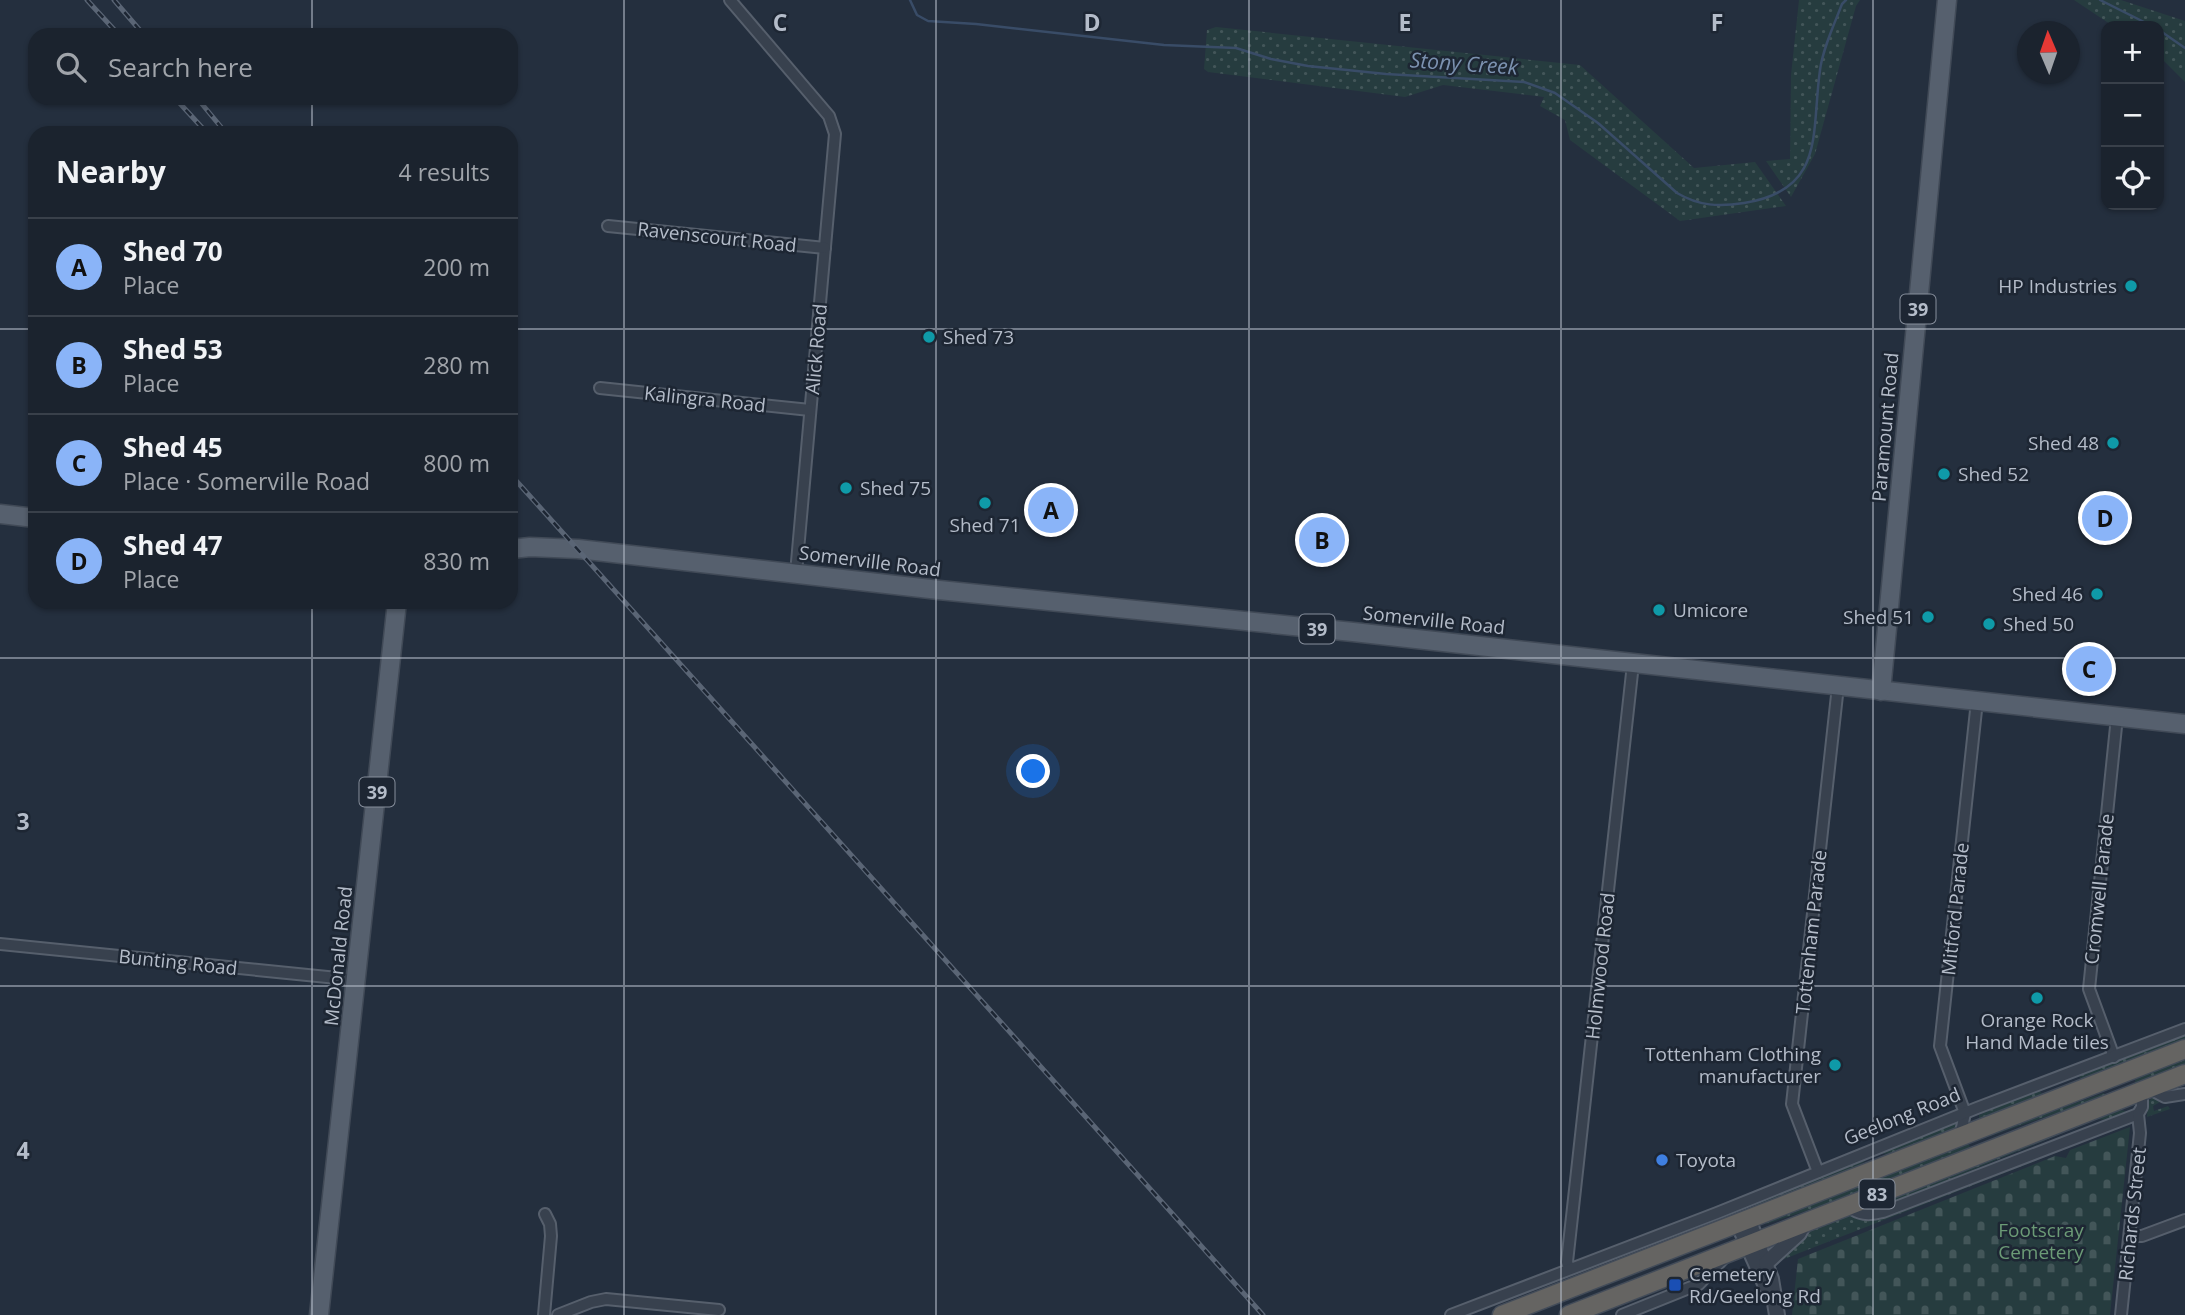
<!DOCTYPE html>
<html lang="en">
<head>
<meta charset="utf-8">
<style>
	body { margin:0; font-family:"Open Sans",sans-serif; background:#282f3a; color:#f1f3f6 }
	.controls { position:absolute; right:21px; top:21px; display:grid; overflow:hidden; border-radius:14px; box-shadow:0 2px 5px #0004 }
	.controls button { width:63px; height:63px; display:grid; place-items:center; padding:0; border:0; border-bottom:2px solid #39404a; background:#1b232e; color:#f1f3f6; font:35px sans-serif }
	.compass { position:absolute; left:2017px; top:21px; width:63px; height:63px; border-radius:50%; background:#1b232e; box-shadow:0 2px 5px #0004; rotate:358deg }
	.you { position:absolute; left:1034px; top:772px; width:24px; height:24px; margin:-18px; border:5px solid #fff; border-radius:50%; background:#1a73e8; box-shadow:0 0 0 10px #1a73e833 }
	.badge { display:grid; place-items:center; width:46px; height:46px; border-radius:50%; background:#8ab4f8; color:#111; font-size:23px; font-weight:700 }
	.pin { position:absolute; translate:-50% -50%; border:4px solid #fff; box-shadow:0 2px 7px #0006 }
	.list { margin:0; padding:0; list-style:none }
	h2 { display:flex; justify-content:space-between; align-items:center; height:91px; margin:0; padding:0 28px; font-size:30px }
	h2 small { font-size:23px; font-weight:400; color:#a0a4aa }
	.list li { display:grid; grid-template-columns:46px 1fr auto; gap:21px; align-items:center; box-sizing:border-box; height:98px; padding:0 28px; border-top:2px solid #39404a }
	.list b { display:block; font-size:26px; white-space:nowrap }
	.list p { margin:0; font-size:23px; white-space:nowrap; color:#a0a4aa }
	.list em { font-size:23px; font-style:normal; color:#a0a4aa }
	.icon { flex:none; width:38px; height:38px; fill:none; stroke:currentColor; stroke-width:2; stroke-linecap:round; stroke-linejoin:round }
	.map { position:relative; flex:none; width:2185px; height:1315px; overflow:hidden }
	.search { position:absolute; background:#1b232e; box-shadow:0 2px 5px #0004; left:28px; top:28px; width:490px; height:77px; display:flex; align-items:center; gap:18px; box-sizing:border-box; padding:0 24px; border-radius:21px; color:#a0a4aa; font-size:26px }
	.panel { position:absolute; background:#1b232e; box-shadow:0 2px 5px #0004; left:28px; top:126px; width:490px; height:483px; border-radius:21px }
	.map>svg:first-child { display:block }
	.grass { fill:url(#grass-dots) }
	.cemetery { fill:url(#cemetery-stones) }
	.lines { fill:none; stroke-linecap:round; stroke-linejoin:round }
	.stream { stroke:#394c67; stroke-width:2.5 }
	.minor-casing { stroke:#565f6c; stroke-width:14 }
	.tertiary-casing { stroke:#565f6c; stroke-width:18 }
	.primary-casing { stroke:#414a57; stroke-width:21 }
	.trunk-casing { stroke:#434c59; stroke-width:21 }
	.minor { stroke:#38414e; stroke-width:10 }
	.tertiary { stroke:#38414e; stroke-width:14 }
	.primary { stroke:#56606e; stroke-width:18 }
	.trunk { stroke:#656462; stroke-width:18 }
	.rail-casing { stroke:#5a6575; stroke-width:5 }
	.rail { stroke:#1d2633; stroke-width:2.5; stroke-dasharray:8; stroke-linecap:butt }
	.grid { fill:none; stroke:#b4bcc9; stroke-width:2; stroke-opacity:0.55 }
	.culture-dot { fill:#0f9aa8; stroke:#1d2633; stroke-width:2.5 }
	.shop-dot { fill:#3f7fe0; stroke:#1d2633; stroke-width:2.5 }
	.transit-dot { fill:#1a4fb4; stroke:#1d2633; stroke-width:2.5 }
	.labels { text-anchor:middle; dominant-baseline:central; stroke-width:5; stroke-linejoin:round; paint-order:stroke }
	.shield { fill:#1d2633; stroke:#878f9c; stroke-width:2 }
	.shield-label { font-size:18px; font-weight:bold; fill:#b4bcc9 }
	.street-label { font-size:19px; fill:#b4bcc9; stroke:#1d2633 }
	.poi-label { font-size:19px; fill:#b4bcc9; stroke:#1d2633; text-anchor:start }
	.park-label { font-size:19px; fill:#6b9a76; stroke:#1d2633 }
	.water-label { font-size:21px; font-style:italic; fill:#7c92b1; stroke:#1d2633 }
	.grid-label { font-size:23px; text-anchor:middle; font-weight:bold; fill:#b4bcc9; stroke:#1d2633; stroke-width:5; stroke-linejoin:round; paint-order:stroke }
</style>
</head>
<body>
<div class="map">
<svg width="2185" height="1315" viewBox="0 0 2185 1315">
	<defs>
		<pattern id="grass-dots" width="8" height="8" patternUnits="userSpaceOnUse" patternTransform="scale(1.75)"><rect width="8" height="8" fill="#263c3f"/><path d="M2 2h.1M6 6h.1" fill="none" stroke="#435659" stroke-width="1.8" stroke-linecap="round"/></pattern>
		<pattern id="cemetery-stones" width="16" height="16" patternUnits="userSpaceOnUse" patternTransform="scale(1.75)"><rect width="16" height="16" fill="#263c3f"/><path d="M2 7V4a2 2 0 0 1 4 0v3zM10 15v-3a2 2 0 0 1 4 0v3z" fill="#435659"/></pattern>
	</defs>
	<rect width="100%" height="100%" fill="#242f3e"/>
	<!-- grass -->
	<g class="grass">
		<polygon points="1799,0 1860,0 1856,6 1815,154 1791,197 1766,161 1790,159 1791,75"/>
		<polygon points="2074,0 2121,0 2185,21 2185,82 2159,56 2159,26 2113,26"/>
		<polygon points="1216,27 1580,65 1694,168 1755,162 1786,206 1680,221 1570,140 1565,120 1540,106 1544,97 1443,85 1405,97 1208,72 1204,69 1207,30"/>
		<polygon points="2185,1035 2185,1041 2091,1078 2080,1078 2079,1075"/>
		<polygon points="2185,1057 2185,1066 2137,1084 2135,1082 2136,1076"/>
		<polygon points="2039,1090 2042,1094 1982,1119 1979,1119 1979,1115"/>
		<polygon points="2104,1093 2106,1096 1990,1136 1984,1135"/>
		<polygon points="2154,1096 2162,1101 2153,1106 2154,1111 2168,1106 2170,1109 2147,1117 2148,1102"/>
		<polygon points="2118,1109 2128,1112 2110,1120 2097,1119 1886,1205 1870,1211 1861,1208"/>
		<polygon points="1958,1120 1953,1131 1899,1152 1884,1154 1882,1150 1945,1128"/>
		<polygon points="1967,1142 1970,1147 1957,1154 1843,1199 1766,1224 1765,1220"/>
		<polygon points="1864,1158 1865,1161 1851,1171 1757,1207 1755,1203"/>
		<polygon points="2037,1158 2038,1160 1784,1259 1780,1255 1815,1227 1848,1215 1875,1220"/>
	</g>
	<!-- cemetery -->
	<polygon class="cemetery" points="2130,1127 2110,1315 1792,1315 1798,1259 2055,1156 2066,1158 2070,1150"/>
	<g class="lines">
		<!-- stream -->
		<g class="stream">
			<path d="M910,0L917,15L928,21L976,24L1164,45L1236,48L1271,59L1308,66L1386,74L1524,82L1555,93L1598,123L1677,193C1699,206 1719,207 1744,203C1826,190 1811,133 1820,70C1823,48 1834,25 1842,4L1846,0"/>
			<polyline points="2100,0 2152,26"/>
			<polyline points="2159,30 2185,48"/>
		</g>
		<!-- minor casing -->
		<g class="minor-casing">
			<g id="minor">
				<polyline points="730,0 829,116 835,134 796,573"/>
				<polyline points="608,226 825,248"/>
				<polyline points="600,388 810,410"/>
				<polyline points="0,944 357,980"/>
				<polyline points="2114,1057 2089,989 2117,717"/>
				<polyline points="2148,1088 2165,1097 2185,1094"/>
				<polyline points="1960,1137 1965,1113 1940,1046 1977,701"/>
				<polyline points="1818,1172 1792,1104 1838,686"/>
				<path d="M1847,1206C1859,1215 1868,1216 1883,1212L2138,1114"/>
				<polyline points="2130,1236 2142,1236 2185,1220"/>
				<polyline points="1569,1268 1567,1262 1633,664"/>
				<polyline points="544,1315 551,1236 550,1224 545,1214"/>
				<polyline points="558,1315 591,1302 606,1299 719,1310"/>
				<polyline points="1451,1315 1717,1213 1977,1108 2185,1029"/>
				<polyline points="1622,1315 1699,1284 1725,1257"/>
				<polyline points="2121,1315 2140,1133 2138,1114 2142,1107 2142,1091"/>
			</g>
		</g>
		<!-- tertiary casing -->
		<g class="tertiary-casing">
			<g id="tertiary">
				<polyline points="1748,1219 1771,1279 1777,1315"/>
				<polyline points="1738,1223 1766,1286"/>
				<polyline points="1766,1263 1799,1233 1805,1222"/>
			</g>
		</g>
		<!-- primary casing -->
		<g class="primary-casing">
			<g id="primary">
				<polyline points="0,514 35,518"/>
				<polyline points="511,549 530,547 578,549 939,590 1353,632 2185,724"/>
				<polyline points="1881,691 1947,0"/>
				<polyline points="319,1315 397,602"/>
			</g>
		</g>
		<!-- trunk casing -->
		<g class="trunk-casing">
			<g id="trunk">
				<polyline points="1502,1315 2185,1049"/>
				<polyline points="1569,1315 2185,1074"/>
			</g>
		</g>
		<!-- minor -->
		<use href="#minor" class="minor"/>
		<!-- tertiary -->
		<use href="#tertiary" class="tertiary"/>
		<!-- primary -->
		<use href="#primary" class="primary"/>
		<!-- trunk -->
		<use href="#trunk" class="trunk"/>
		<!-- rail casing -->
		<g class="rail-casing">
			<g id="rail">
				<polyline points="87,0 119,35"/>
				<polyline points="114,0 144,35"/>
				<polyline points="175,98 207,133"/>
				<polyline points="197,98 226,133"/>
				<polyline points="511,475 1263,1315"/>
			</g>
		</g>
		<!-- rail -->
		<use href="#rail" class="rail"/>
	</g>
	<!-- grid -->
	<path class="grid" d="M312,0V35M624,0V1315M936,0V1315M1249,0V1315M1561,0V1315M1873,0V1315M312,98V133M0,329H35M511,329H2185M312,602V1315M0,658H2185M0,986H2185"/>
	<!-- markers -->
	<g class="culture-dot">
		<circle cx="2131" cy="286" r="7"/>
		<circle cx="929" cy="337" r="7"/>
		<circle cx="2113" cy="443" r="7"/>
		<circle cx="1944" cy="474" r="7"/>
		<circle cx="846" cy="488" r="7"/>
		<circle cx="985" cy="503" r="7"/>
		<circle cx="2097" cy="594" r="7"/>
		<circle cx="1659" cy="610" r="7"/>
		<circle cx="1928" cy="617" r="7"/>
		<circle cx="1989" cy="624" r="7"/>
		<circle cx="2037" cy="998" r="7"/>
		<circle cx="1835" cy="1065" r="7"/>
	</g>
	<circle class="shop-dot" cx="1662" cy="1160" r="7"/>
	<rect class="transit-dot" x="1668" y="1278" width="14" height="14" rx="3.5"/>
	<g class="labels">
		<!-- shield labels -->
		<g class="shield">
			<rect x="1900.5" y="294.5" width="35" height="29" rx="5"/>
			<rect x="1299.5" y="614.5" width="35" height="29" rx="5"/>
			<rect x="359.5" y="777.5" width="35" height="29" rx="5"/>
			<rect x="1859.5" y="1179.5" width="35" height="29" rx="5"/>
		</g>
		<g class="shield-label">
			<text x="1918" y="309">39</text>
			<text x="1317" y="629">39</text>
			<text x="377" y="792">39</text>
			<text x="1877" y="1194">83</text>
		</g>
		<!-- street labels -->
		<g class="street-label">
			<text transform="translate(717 237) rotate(6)">Ravenscourt Road</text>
			<text transform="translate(816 349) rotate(-85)">Alick Road</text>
			<text transform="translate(705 399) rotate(6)">Kalingra Road</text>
			<text transform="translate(1885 427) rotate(-85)">Paramount Road</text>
			<text transform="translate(870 561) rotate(7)">Somerville Road</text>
			<text transform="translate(1434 620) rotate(6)">Somerville Road</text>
			<text transform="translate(2099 889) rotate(-84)">Cromwell Parade</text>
			<text transform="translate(1955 909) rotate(-84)">Mitford Parade</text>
			<text transform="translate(1811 932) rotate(-84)">Tottenham Parade</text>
			<text transform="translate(338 956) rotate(-84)">McDonald Road</text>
			<text transform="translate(178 962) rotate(6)">Bunting Road</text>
			<text transform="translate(1600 966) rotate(-84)">Holmwood Road</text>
			<text transform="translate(1902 1116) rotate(-22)">Geelong Road</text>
			<text transform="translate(2132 1214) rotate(-84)">Richards Street</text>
		</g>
		<!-- poi labels -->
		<g class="poi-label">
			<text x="2117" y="286" text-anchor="end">HP Industries</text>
			<text x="943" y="337">Shed 73</text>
			<text x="2099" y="443" text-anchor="end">Shed 48</text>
			<text x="1958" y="474">Shed 52</text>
			<text x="860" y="488">Shed 75</text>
			<text x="985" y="525" text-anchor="middle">Shed 71</text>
			<text x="2083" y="594" text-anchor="end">Shed 46</text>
			<text x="1673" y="610">Umicore</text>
			<text x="1914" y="617" text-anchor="end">Shed 51</text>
			<text x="2003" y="624">Shed 50</text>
			<text x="2037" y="1020" text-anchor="middle">Orange Rock<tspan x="2037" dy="22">Hand Made tiles</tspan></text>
			<text x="1821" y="1054" text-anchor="end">Tottenham Clothing<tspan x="1821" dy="22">manufacturer</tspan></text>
			<text x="1676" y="1160">Toyota</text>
			<text x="1689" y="1274">Cemetery<tspan x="1689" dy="22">Rd/Geelong Rd</tspan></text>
		</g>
		<!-- park labels -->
		<g class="park-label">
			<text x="2041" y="1230">Footscray<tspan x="2041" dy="22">Cemetery</tspan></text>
		</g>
		<!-- water labels -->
		<g class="water-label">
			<text transform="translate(1464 63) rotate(4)">Stony Creek</text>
		</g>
	</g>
	<g class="grid-label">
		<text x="780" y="31">C</text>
		<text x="1092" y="31">D</text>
		<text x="1405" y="31">E</text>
		<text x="1717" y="31">F</text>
		<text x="23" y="830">3</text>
		<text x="23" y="1159">4</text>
	</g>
</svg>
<div class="controls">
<button>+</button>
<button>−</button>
<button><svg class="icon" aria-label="locate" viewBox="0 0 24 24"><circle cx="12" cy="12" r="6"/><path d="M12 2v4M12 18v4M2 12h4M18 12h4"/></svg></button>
</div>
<svg class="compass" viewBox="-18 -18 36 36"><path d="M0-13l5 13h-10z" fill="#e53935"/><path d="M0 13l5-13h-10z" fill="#a0a4aa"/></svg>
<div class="you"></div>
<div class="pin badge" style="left:1051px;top:510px">A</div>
<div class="pin badge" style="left:1322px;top:540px">B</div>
<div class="pin badge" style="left:2089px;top:669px">C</div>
<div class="pin badge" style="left:2105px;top:518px">D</div>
<div class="search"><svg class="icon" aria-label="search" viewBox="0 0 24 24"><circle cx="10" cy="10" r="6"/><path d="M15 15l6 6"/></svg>Search here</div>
<section class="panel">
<h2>Nearby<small>4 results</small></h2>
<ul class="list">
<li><span class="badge">A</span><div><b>Shed 70</b><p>Place</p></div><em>200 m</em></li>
<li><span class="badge">B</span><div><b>Shed 53</b><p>Place</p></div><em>280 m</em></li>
<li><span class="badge">C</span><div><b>Shed 45</b><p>Place · Somerville Road</p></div><em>800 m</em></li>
<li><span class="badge">D</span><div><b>Shed 47</b><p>Place</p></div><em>830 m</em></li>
</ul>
</section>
</div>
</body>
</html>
